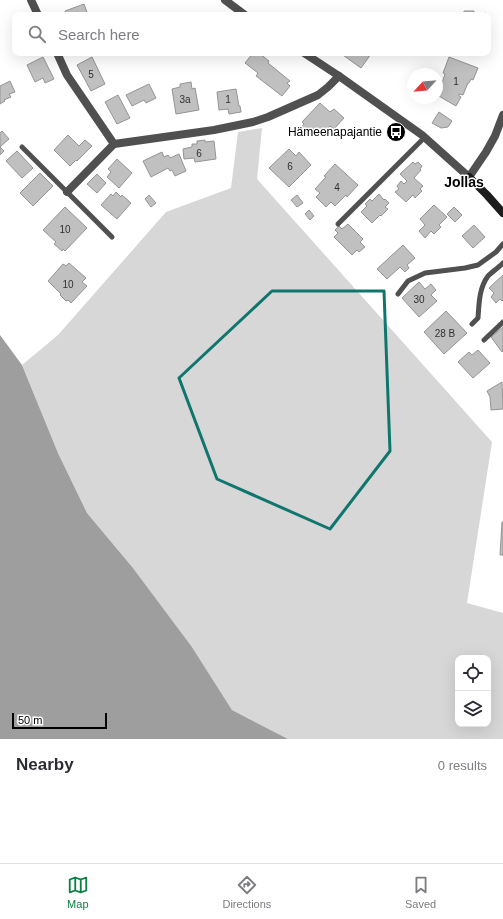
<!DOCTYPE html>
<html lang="en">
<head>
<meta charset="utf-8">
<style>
	body { margin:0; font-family:Helvetica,sans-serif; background:#f2f2f3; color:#2b2b33 }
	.controls { position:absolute; right:12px; bottom:12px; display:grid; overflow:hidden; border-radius:8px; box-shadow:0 4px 16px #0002 }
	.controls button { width:36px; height:36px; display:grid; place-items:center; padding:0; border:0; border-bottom:1px solid #e1e1e2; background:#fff; color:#2b2b33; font:20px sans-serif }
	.compass { position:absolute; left:407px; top:68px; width:36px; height:36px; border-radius:50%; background:#fff; box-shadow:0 4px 16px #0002; rotate:244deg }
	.scale { position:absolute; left:12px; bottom:10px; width:95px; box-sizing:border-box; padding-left:4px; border:2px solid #000; border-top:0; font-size:11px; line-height:14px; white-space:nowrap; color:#000; -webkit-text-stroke:3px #fff; paint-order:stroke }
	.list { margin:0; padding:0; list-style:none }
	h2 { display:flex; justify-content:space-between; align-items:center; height:52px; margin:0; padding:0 16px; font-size:17px }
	h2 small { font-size:13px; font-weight:400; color:#7c7c81 }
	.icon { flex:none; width:22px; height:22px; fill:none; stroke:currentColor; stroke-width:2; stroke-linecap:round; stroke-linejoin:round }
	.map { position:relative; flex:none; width:503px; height:739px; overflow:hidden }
	.search { position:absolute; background:#fff; box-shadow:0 4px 16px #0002; left:12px; right:12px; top:12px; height:44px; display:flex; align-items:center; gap:10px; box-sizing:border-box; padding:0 14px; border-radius:8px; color:#7c7c81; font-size:15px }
	.sheet { height:124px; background:#fff }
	nav { display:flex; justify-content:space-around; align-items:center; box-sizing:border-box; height:56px; border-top:1px solid #e1e1e2; background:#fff; font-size:11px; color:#7c7c81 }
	nav a { display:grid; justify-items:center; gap:2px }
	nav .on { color:#0b8043 }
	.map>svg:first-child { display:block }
	.green { fill:#d7d7d7; fill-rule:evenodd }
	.water { fill:#9e9e9e }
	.building { fill:#c0c0c0; stroke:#949494 }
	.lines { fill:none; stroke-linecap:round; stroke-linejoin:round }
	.service { stroke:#505050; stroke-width:5 }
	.minor { stroke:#505050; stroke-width:8 }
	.tertiary { stroke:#505050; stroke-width:8 }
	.secondary { stroke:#1d1d1d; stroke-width:8 }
	.marked { fill:none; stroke:#0f766e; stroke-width:3; stroke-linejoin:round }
	.labels { text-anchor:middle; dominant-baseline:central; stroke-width:3; stroke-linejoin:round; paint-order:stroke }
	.number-label { font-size:10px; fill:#303030 }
	.poi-label { font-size:12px; fill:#000; stroke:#fff; text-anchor:end }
	.quarter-label { font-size:14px; font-weight:bold; fill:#000; stroke:#fff }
</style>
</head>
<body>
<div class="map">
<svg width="503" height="739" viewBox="0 0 503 739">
	<rect width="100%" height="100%" fill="#fff"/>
	<!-- green -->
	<path class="green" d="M262,128L257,179L492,442L467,603L503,613V739H288L232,710L192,647L133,568L87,513L58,453L22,365L58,335L166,212L231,188L238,132ZM458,658H488V724H458Z"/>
	<!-- water -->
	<polygon class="water" points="0,335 22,365 58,453 87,513 133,568 192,647 232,710 288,739 0,739"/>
	<!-- building -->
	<g class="building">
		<polygon points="84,4 88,15 67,15 65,11"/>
		<polygon points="464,11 474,11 474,14 486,13 486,15 464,15"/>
		<polygon points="253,53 259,53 269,61 268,63 290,81 287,83 290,86 282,96 256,76 258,73 245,63"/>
		<polygon points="340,53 369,53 371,54 361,68"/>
		<polygon points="43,57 54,79 45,83 43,78 35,82 27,65"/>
		<polygon points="92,57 105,84 91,91 77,65"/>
		<polygon points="449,57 478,68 473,80 471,79 469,83 468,83 463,95 459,94 459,96 461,97 456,106 437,95 439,90 437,89 437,86 438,84 441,86 445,74 443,73"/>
		<polygon points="10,81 15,92 9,94 11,97 4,100 5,101 0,104 0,86"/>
		<polygon points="191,82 192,89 195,88 199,110 176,114 172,89 180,87 180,84"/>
		<polygon points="149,84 156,98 146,103 144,100 132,106 126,95"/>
		<polygon points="236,89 239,106 240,106 241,112 229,114 228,109 219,110 217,92"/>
		<polygon points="118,95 130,118 117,124 105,102"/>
		<polygon points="320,103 330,112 334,109 344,118 334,129 330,126 324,133 321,130 316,136 311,132 307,137 299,130 304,124 302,122"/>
		<polygon points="439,112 452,121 448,127 441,128 432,123"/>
		<polygon points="2,131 9,139 0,147 4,151 0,155 0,133"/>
		<polygon points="68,135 79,146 85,140 92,146 77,161 76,160 70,166 54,150"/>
		<polygon points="205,140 205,142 214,141 216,159 195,162 194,158 184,159 183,149 192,147 192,144 197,144 197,141"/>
		<polygon points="289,149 296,156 299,152 311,165 289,187 269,168"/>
		<polygon points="17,151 33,168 22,178 6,161"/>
		<polygon points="162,152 164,157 168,155 170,158 179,154 186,171 175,176 172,170 170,171 168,168 151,177 143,161"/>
		<polygon points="117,159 132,173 119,188 107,177 111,172 108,169"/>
		<polygon points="413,162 415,164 418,162 422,166 420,169 421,170 414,178 423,186 420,189 422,191 415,198 413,195 406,202 395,192 399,189 397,186 401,181 404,184 407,181 400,174"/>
		<polygon points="335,164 358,185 347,197 346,195 335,206 331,202 326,207 316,197 320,193 315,189 326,177 324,176"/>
		<polygon points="40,173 53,186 33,206 20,193"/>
		<polygon points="97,174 106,183 97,193 87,184"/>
		<polygon points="116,192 121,197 122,195 131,203 117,219 101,205 111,194 113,196"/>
		<polygon points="379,194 384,200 385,199 389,203 385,207 388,209 381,216 380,215 372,223 361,212 367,206 365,204 370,199 372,201"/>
		<polygon points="149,195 156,203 151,207 145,199"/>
		<polygon points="297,195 303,203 297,207 291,200"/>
		<polygon points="434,205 447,217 439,225 441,227 434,234 431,231 425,238 419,231 425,225 420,219"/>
		<polygon points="65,207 87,228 65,251 63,249 62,251 54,244 56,242 43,230"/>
		<polygon points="454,207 462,215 455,222 447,214"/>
		<polygon points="309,210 314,216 310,220 305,214"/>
		<polygon points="348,224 363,239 360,242 365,247 359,252 357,250 352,255 334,237 338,233 335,230 339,226 342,229"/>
		<polygon points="474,225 485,237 473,248 462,236"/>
		<polygon points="403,245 415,258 407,265 409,268 405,272 400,267 387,279 377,269"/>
		<polygon points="69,263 86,278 82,282 87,286 71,303 68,300 66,301 60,295 61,294 48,281 63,264 66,266"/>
		<polygon points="503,275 503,300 502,301 500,299 496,303 491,297 494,293 489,288"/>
		<polygon points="419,282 425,289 431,284 436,290 431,295 437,301 419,317 402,298"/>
		<polygon points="446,311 467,333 444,354 424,332"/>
		<polygon points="503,327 503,351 502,352 491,337"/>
		<polygon points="478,350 490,363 473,378 458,362 469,352 472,355"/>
		<polygon points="502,382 503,409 491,410 490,397 487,391"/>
		<polygon points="502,522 503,522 503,555 500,555"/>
	</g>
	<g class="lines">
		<!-- service -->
		<g class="service">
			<polyline points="22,147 112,237"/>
			<polyline points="338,224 425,137"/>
			<polyline points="398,294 408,281 425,273 465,268 478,265 496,252 503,244"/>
			<path d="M472,324L478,318C479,304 479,288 488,276C492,272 498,268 503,263"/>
			<polyline points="484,340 503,322"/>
		</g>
		<!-- minor -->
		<g class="minor">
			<polyline points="31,0 38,15"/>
			<polyline points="57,53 67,75 114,144 214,130 253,122 268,117 318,95 328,87 339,76"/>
			<polyline points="67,192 114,144"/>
		</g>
		<!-- tertiary -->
		<g class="tertiary">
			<polyline points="225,0 245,15"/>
			<polyline points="304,53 339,76 422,135 469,177 486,152 495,136 503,115"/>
		</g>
		<!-- secondary -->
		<polyline class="secondary" points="469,177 487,195 503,213"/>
	</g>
	<!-- marked area -->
	<path class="marked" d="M272,291H384L390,451L330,529L217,479L179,378Z"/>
	<!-- icons -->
	<defs>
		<g id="bus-disc" transform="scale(1)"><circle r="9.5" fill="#000" stroke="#fff"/><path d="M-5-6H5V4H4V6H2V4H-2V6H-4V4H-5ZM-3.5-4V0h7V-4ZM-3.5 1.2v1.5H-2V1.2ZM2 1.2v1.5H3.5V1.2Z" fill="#fff"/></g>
	</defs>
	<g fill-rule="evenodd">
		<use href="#bus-disc" x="396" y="132"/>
	</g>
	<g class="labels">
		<!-- number labels -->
		<g class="number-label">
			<text x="91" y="74">5</text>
			<text x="456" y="81">1</text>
			<text x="185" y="99">3a</text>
			<text x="228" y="99">1</text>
			<text x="199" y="153">6</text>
			<text x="290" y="166">6</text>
			<text x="337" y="187">4</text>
			<text x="65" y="229">10</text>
			<text x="68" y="284">10</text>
			<text x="419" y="299">30</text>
			<text x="445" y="333">28 B</text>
		</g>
		<!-- poi labels -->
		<g class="poi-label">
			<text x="382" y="132">Hämeenapajantie</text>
		</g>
		<!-- quarter labels -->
		<g class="quarter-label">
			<text x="464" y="182">Jollas</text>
		</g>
	</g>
</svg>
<div class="controls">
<button><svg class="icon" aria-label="locate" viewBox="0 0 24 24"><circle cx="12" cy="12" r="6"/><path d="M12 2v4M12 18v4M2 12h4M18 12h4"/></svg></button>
<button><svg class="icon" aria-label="layers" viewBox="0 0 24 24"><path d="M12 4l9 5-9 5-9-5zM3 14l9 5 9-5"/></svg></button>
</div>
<svg class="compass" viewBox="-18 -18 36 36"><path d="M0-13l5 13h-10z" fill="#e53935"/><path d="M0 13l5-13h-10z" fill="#7c7c81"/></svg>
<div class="scale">50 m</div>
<div class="search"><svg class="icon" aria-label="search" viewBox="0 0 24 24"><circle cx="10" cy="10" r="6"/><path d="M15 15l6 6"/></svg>Search here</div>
</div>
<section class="sheet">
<h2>Nearby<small>0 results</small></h2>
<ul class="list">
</ul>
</section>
<nav>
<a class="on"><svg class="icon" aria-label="map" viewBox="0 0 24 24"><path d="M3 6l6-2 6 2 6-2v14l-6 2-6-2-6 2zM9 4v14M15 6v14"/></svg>Map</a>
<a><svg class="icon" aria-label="directions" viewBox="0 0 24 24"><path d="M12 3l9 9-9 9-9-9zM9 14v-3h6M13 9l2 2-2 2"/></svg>Directions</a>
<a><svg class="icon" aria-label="saved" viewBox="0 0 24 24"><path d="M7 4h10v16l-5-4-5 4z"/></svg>Saved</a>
</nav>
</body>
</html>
